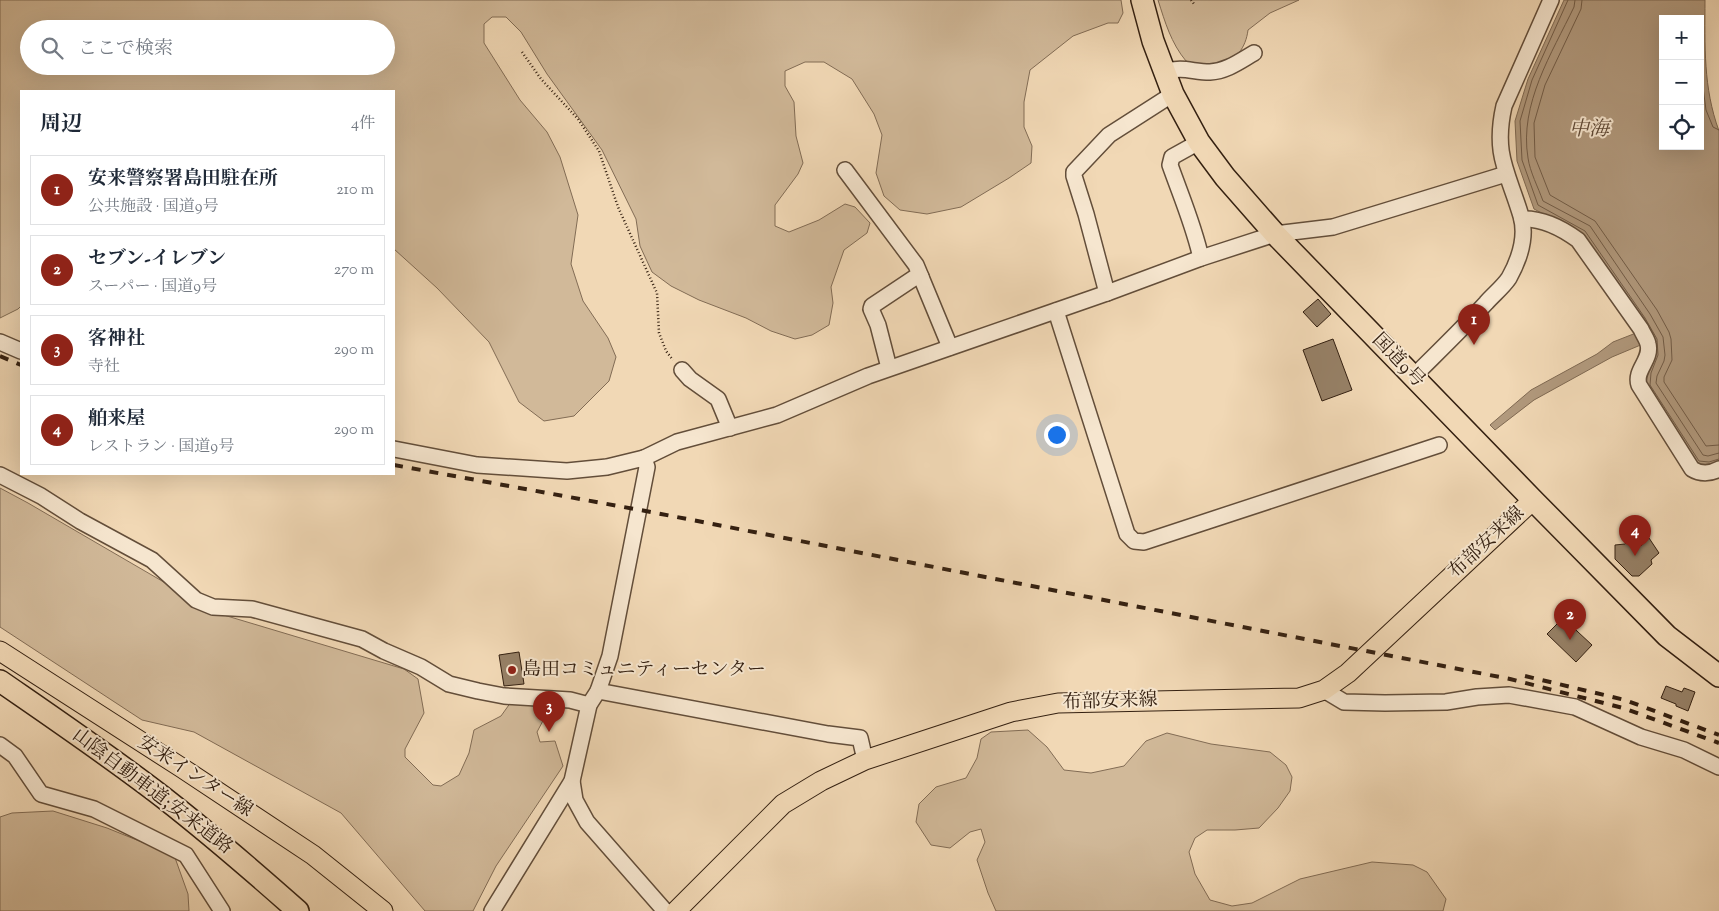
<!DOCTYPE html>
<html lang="ja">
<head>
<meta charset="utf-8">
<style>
	body { margin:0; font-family:"Sorts Mill Goudy","Noto Serif JP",serif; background:#f6f6f7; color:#1f2937 }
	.controls { position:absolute; right:15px; top:15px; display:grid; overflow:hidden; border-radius:0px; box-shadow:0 5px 20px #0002 }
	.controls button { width:45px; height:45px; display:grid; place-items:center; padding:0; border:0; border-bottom:1px solid #e0e1e3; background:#fff; color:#1f2937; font:25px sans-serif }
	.you { position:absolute; left:1056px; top:434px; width:18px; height:18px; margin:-12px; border:4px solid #fff; border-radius:50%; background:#1a73e8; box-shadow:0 0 0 8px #1a73e833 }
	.badge { display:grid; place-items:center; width:32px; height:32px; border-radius:50%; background:#8f2418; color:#fff; font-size:16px; font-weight:700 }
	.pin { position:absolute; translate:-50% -41px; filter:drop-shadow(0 1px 2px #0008) }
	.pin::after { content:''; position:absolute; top:26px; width:18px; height:15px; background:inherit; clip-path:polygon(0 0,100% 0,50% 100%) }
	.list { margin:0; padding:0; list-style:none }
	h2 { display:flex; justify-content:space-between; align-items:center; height:65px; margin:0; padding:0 20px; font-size:21px }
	h2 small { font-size:16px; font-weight:400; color:#747a83 }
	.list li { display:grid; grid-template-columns:32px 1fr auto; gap:15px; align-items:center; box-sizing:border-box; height:70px; margin:0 10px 10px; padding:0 10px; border:1px solid #e0e1e3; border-radius:0px }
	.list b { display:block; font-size:19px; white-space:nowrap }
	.list p { margin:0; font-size:16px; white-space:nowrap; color:#747a83 }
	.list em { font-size:16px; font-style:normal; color:#747a83 }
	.icon { flex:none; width:28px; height:28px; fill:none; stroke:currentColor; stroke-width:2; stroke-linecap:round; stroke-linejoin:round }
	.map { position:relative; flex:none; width:1719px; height:911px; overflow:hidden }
	.search { position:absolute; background:#fff; box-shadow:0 5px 20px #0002; left:20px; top:20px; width:375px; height:55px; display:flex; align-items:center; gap:12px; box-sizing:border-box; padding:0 18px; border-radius:28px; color:#747a83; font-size:19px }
	.panel { position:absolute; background:#fff; box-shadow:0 5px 20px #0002; left:20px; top:90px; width:375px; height:385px; border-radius:0px }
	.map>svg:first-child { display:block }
	.green { fill:#d1b999; stroke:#826c55; fill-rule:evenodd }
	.water { fill:#b1997d; stroke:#7f6952; fill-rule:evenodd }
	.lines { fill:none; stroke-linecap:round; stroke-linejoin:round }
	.shore { stroke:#725c47; stroke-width:1 }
	.building { fill:#968066; stroke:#342011 }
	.minor-casing { stroke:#634e3a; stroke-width:18 }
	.major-casing { stroke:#342011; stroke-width:21 }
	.highway-casing { stroke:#342011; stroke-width:24 }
	.path { stroke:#342011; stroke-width:2.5; stroke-dasharray:1 2.5; stroke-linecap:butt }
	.minor { stroke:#f6e6cf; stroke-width:15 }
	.major { stroke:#f1d8b5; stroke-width:19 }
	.highway { stroke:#f1d8b5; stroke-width:21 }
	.rail { stroke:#342011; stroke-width:4; stroke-dasharray:9 9; stroke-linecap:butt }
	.poi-dot { fill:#8f2418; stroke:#f6e6cf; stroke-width:2 }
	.labels { text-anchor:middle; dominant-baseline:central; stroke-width:4; stroke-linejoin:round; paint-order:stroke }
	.street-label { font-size:19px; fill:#342011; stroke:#f6e6cf }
	.poi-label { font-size:19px; fill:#342011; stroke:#f6e6cf; text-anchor:start }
	.water-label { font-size:20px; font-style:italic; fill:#604a37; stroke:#f6e6cf }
</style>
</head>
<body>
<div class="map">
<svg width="1719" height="911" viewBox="0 0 1719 911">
	<rect width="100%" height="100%" fill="#f1d8b5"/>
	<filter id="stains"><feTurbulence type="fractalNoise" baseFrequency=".004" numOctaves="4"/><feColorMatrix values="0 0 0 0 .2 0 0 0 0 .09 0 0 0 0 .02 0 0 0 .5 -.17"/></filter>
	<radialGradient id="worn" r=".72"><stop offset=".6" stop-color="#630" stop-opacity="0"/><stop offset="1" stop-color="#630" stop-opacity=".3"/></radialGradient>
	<!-- green -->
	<g class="green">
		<path d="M0,0H1121L1123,13L1118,23H1108L1073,36L1030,70L1024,102V127L1032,146L1031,163L1009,178L961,207L927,214L900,210L884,196L876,173L882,135L874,114L852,79L824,62H805L785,71V86L794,102L796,136L803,163L798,174L775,205V226L789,232L819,220L845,204L855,207L870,223L867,233L844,250L831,287L833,303L829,325L812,335L795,339L771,331L746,318L699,300L671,286L652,272L640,246L636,219L602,150L547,74L521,32L506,17H492L484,24V43L520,100L547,132L560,157L578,215L571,264L583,301L608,338L616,357L609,381L574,416L544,421L519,402L489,342L437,288L394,249V91H21V306L18,309L0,318ZM29,29H386V66H29Z"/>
		<path d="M1158,0H1299L1270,13L1248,30C1246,47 1236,62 1217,66C1208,68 1195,64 1186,61C1171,43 1165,22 1158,0Z"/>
		<polygon points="0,488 28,503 217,613 404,669 418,679 424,713 405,749 405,757 433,785 441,786 459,775 469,753 474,730 501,716 511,702 543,702 543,712 546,715 537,732 540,742 555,741 563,766 496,866 473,911 425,911 341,813 194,732 142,720 0,627"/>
		<polygon points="1028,730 1047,747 1064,770 1091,773 1124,766 1146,741 1167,733 1211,744 1270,752 1286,765 1292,777 1290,791 1278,808 1259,828 1235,830 1207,830 1195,838 1189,852 1195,874 1210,900 1232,906 1252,903 1300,879 1372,862 1413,865 1427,872 1446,899 1443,911 996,911 988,893 977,860 985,842 981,829 970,832 950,848 931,845 916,822 919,804 936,787 966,778 977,758 981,739 991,732"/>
		<polygon points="53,811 107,828 174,855 188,894 189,911 0,911 0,817 12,813"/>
	</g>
	<!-- water -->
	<g class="water">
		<path d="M1564,0H1705C1705,46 1703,87 1719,131V463L1710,467H1697L1644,386L1646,372L1654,356L1582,234L1534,209L1517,161L1515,121L1528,79ZM1663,19H1700V146H1663Z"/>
		<polygon points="1636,333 1643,344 1612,357 1534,400 1495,430 1490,425 1531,390 1597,354 1613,342"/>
	</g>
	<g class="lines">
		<!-- shore -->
		<g class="shore">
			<polyline points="1568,0 1532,80 1520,121 1522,160 1538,205 1585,231 1645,318 1657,339 1658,355 1651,373 1650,385 1699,461 1709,462 1719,459"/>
			<path d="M1575,0L1574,7C1552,53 1519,104 1528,158C1530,172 1538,187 1543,201L1590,226L1650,314L1663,337L1665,355L1664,361L1657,376L1656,383L1703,455L1708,456L1719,453"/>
			<polyline points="1582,0 1581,9 1545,85 1534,123 1535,157 1550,195 1595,221 1657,310 1669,332 1671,339 1672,360 1664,377 1664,382 1706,446 1719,445"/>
			<polyline points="1700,64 1706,110 1713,127 1719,130"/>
		</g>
	</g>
	<!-- building -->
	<g class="building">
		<polygon points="1318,299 1331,314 1317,327 1303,312"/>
		<polygon points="1333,339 1352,390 1322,401 1303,350"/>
		<polygon points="1632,538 1641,546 1649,538 1659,553 1651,560 1652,564 1639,576 1632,576 1615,559 1615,545 1625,544"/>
		<polygon points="1563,618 1592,645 1576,662 1547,634"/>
		<polygon points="519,652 524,684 504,686 499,655"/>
		<polygon points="1666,686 1682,692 1684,688 1695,692 1688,711 1676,706 1676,704 1661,698"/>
	</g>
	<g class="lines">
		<!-- minor casing -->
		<g class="minor-casing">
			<g id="minor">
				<path d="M1164,72C1183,66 1192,72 1210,72C1227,71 1240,61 1254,53"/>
				<path d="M1199,142L1172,157L1170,165C1181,196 1194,226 1201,258"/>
				<polyline points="845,170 916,265 921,277"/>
				<path d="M1522,219C1542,218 1563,229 1578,240L1641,329C1643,334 1647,339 1648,344C1652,360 1634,370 1639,385L1692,469C1700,474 1710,474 1719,469"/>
				<polyline points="1107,293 1086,214 1074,176 1074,172 1109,135 1173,94"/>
				<polyline points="1056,311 1127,534 1134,541 1144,542 1439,445"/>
				<polyline points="0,342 21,351"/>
				<polyline points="888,364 878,325 871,309 872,306 914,278 921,277 950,347"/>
				<polyline points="682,370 690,379 718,399 730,428"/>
				<path d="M1414,376C1438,352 1463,328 1486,303C1493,295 1503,287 1509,278C1519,260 1527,237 1521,216C1508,172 1493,155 1504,106L1551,0"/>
				<polyline points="394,449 477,465 567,471 607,467 644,458"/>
				<polyline points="0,475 41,496 80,521 152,560 196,600 213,607 252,609 362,639 384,651 421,667 449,684 478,691 504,696 570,700 589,705"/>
				<polyline points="1324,690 1344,702 1385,703 1446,702 1477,697 1509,695 1575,707 1641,737 1684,750 1719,767"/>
				<polyline points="598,691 828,734 860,738 865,760"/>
				<polyline points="0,745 15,756 41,794 94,809 186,855 222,911"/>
				<polyline points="572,781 575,800 587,822 665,911"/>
				<polyline points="492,911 572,781 589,705 598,691 610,656 647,467 644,458 677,442 777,415 868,376 1107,293 1201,258 1275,234 1333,227 1506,174"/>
			</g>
		</g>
		<!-- major casing -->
		<g class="major-casing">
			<g id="major">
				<polyline points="0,651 182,768 313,855 383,911"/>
				<polyline points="676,911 783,804 821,781 865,760 1011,712 1058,703 1299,698 1324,690 1348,673 1533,500"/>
			</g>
		</g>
		<!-- highway casing -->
		<g class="highway-casing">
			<g id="highway">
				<polyline points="1142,0 1153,41 1173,94 1199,142 1225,177 1275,234 1533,500 1667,636 1719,676"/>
				<path d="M0,681C55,719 111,757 164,798C210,834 254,872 298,911"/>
			</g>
		</g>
		<!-- path -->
		<g class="path">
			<polyline points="1191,0 1194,4"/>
			<polyline points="522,52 541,79 578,119 599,151 618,207 657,293 659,333 666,351 673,360"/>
		</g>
		<!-- minor -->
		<use href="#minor" class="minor"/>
		<!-- major -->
		<use href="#major" class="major"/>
		<!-- highway -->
		<use href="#highway" class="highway"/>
		<!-- rail -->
		<g class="rail">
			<polyline points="0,356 21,365"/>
			<polyline points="394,465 651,512 1510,679 1623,708 1719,743"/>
			<polyline points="1525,676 1625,700 1719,735"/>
		</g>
	</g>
	<!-- markers -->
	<circle class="poi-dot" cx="512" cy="670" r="5"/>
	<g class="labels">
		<!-- street labels -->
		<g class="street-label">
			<text transform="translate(1398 361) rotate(46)">国道9号</text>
			<text transform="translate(1487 543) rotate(-43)">布部安来線</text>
			<text transform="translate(1110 702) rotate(-2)">布部安来線</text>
			<text transform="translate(195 777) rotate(33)">安来インター線</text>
			<text transform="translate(152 792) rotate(37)">山陰自動車道;安来道路</text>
		</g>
		<!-- poi labels -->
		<g class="poi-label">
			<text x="522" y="670">島田コミュニティーセンター</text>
		</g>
		<!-- water labels -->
		<g class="water-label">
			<text x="1589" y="130">中海</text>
		</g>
	</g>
	<rect width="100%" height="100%" filter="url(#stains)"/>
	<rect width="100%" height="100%" fill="url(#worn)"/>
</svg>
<div class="controls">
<button>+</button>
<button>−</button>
<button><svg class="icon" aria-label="locate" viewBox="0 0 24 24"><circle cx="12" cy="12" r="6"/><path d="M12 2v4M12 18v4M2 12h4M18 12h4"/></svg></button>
</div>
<div class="you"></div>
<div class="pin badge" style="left:1474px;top:345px">1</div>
<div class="pin badge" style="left:1570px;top:640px">2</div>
<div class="pin badge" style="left:549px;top:732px">3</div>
<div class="pin badge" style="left:1635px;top:556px">4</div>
<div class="search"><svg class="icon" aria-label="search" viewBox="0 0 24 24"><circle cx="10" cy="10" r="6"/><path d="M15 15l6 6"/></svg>ここで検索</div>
<section class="panel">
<h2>周辺<small>4件</small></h2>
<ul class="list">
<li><span class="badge">1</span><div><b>安来警察署島田駐在所</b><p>公共施設 · 国道9号</p></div><em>210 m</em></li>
<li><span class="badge">2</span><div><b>セブン-イレブン</b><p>スーパー · 国道9号</p></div><em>270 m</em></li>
<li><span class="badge">3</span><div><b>客神社</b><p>寺社</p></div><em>290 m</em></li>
<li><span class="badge">4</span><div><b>舶来屋</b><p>レストラン · 国道9号</p></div><em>290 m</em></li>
</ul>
</section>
</div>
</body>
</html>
